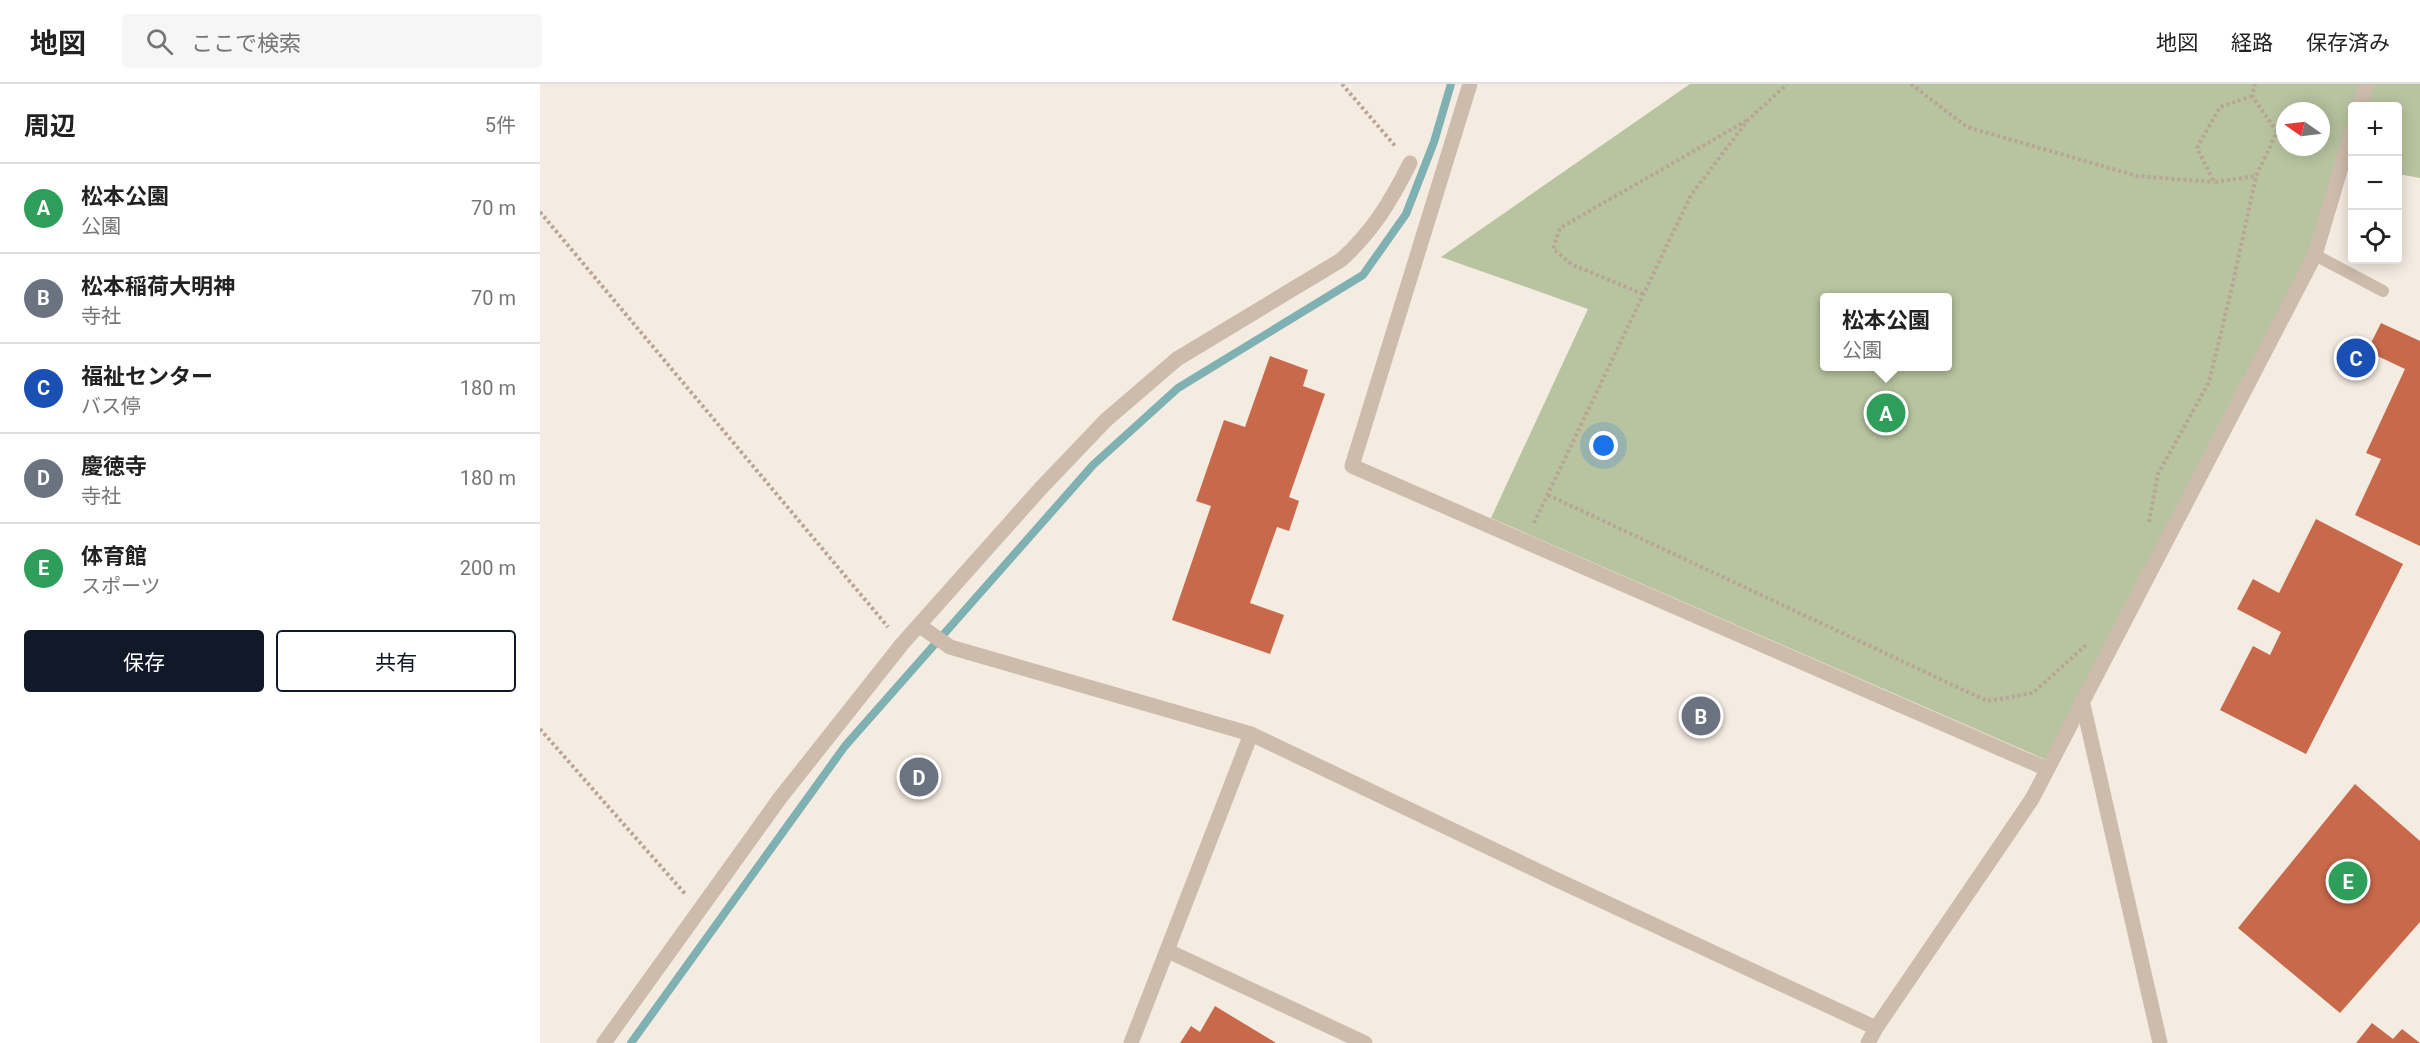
<!DOCTYPE html>
<html lang="ja">
<head>
<meta charset="utf-8">
<style>
	body { margin:0; font-family:Roboto,"Noto Sans JP",sans-serif; background:#f6f6f6; color:#222 }
	.controls { position:absolute; right:18px; top:18px; display:grid; overflow:hidden; border-radius:6px; box-shadow:0 3px 15px #0003 }
	.controls button { width:54px; height:54px; display:grid; place-items:center; padding:0; border:0; border-bottom:2px solid #e0e0e0; background:#fff; color:#222; font:30px sans-serif }
	.compass { position:absolute; left:1736px; top:18px; width:54px; height:54px; border-radius:50%; background:#fff; box-shadow:0 3px 15px #0003; rotate:284deg }
	.you { position:absolute; left:1064px; top:362px; width:21px; height:21px; margin:-15px; border:4px solid #fff; border-radius:50%; background:#1a73e8; box-shadow:0 0 0 9px #1a73e833 }
	.badge { display:grid; place-items:center; width:39px; height:39px; border-radius:50%; background:#111827; color:#fff; font-size:20px; font-weight:700 }
	.pin { position:absolute; translate:-50% -50%; border:3px solid #fff; box-shadow:0 2px 6px #0006 }
	.popup { position:absolute; left:1280px; top:209px; width:132px; height:78px; box-sizing:border-box; display:grid; place-content:center; border-radius:6px; background:#fff; filter:drop-shadow(0 2px 4px #0005); font-size:20px; white-space:nowrap; color:#767676 }
	.popup b { font-size:22px; color:#222 }
	.popup::after { content:''; position:absolute; left:50%; top:100%; margin-left:-12px; border:12px solid transparent; border-top-color:#fff }
	.list { margin:0; padding:0; list-style:none }
	h2 { display:flex; justify-content:space-between; align-items:center; height:78px; margin:0; padding:0 24px; font-size:26px }
	h2 small { font-size:20px; font-weight:400; color:#767676 }
	.list li { display:grid; grid-template-columns:39px 1fr auto; gap:18px; align-items:center; box-sizing:border-box; height:90px; padding:0 24px; border-top:2px solid #e0e0e0 }
	.list b { display:block; font-size:22px; white-space:nowrap }
	.list p { margin:0; font-size:20px; white-space:nowrap; color:#767676 }
	.list em { font-size:20px; font-style:normal; color:#767676 }
	.actions { display:flex; gap:12px; padding:18px 24px }
	.actions a { flex:1; padding:14px 0; border:2px solid #111827; border-radius:6px; text-align:center; font-size:21px; color:#111827 }
	.actions .main { background:#111827; color:#fff }
	.icon { flex:none; width:33px; height:33px; fill:none; stroke:currentColor; stroke-width:2; stroke-linecap:round; stroke-linejoin:round }
	.map { position:relative; flex:none; width:1880px; height:959px; overflow:hidden }
	header { display:flex; align-items:center; gap:36px; box-sizing:border-box; height:84px; padding:0 30px; background:#fff; border-bottom:2px solid #e0e0e0 }
	header strong { font-size:28px }
	nav { display:flex; gap:33px; margin-inline-start:auto; font-size:21px }
	.search { width:420px; height:54px; background:#f6f6f6; display:flex; align-items:center; gap:15px; box-sizing:border-box; padding:0 21px; border-radius:6px; color:#767676; font-size:22px }
	main { display:flex }
	aside { flex:1; background:#fff }
	.map>svg:first-child { display:block }
	.green { fill:#b8c4a0; fill-rule:evenodd }
	.lines { fill:none; stroke-linecap:round; stroke-linejoin:round }
	.stream { stroke:#7fb0b2; stroke-width:8 }
	.building { fill:#c8694b }
	.path { stroke:#b9a596; stroke-width:4; stroke-dasharray:3 3; stroke-linecap:butt }
	.lane { stroke:#cdbbac; stroke-width:12 }
	.street { stroke:#cdbbac; stroke-width:15 }
</style>
</head>
<body>
<header>
<strong>地図</strong>
<div class="search"><svg class="icon" aria-label="search" viewBox="0 0 24 24"><circle cx="10" cy="10" r="6"/><path d="M15 15l6 6"/></svg>ここで検索</div>
<nav><a>地図</a><a>経路</a><a>保存済み</a></nav>
</header>
<main>
<aside>
<h2>周辺<small>5件</small></h2>
<ul class="list">
<li><span class="badge" style="background:#2e9e5b">A</span><div><b>松本公園</b><p>公園</p></div><em>70 m</em></li>
<li><span class="badge" style="background:#6b7280">B</span><div><b>松本稲荷大明神</b><p>寺社</p></div><em>70 m</em></li>
<li><span class="badge" style="background:#1a4fb4">C</span><div><b>福祉センター</b><p>バス停</p></div><em>180 m</em></li>
<li><span class="badge" style="background:#6b7280">D</span><div><b>慶徳寺</b><p>寺社</p></div><em>180 m</em></li>
<li><span class="badge" style="background:#2e9e5b">E</span><div><b>体育館</b><p>スポーツ</p></div><em>200 m</em></li>
</ul>
<div class="actions"><a class="main">保存</a><a>共有</a></div>
</aside>
<div class="map">
<svg width="1880" height="959" viewBox="0 0 1880 959">
	<rect width="100%" height="100%" fill="#f4ebe1"/>
	<!-- green -->
	<path class="green" d="M1150,0H1880V94L1858,90V22H1812V46L1775,171L1511,678L951,434L1048,225L901,173ZM1745,27H1781V63H1745ZM1284,214H1408V282H1284Z"/>
	<g class="lines">
		<!-- stream -->
		<polyline class="stream" points="91,959 305,662 553,381 638,304 823,191 866,130 894,58 911,0"/>
	</g>
	<!-- building -->
	<g class="building">
		<polygon points="1841,239 1880,257 1880,462 1815,431 1841,375 1826,369 1865,285 1827,267"/>
		<polygon points="730,272 768,286 763,302 785,310 749,413 759,417 749,447 737,443 710,519 744,531 730,570 632,536 671,422 656,417 684,336 705,343"/>
		<polygon points="1776,435 1863,480 1766,670 1680,626 1713,562 1730,571 1741,548 1697,525 1713,495 1739,509"/>
		<polygon points="1815,700 1880,757 1880,838 1800,929 1698,844"/>
		<polygon points="675,922 736,959 640,959 651,942 660,948"/>
		<polygon points="1832,939 1853,955 1862,945 1880,959 1816,959"/>
	</g>
	<g class="lines">
		<!-- path -->
		<g class="path">
			<polyline points="802,0 856,63"/>
			<polyline points="1371,0 1427,43 1597,92 1674,98"/>
			<polyline points="1712,12 1680,23 1657,64 1674,98 1716,92 1737,48 1712,12 1715,0"/>
			<polyline points="0,128 348,543"/>
			<polyline points="1103,210 1033,181 1013,165 1020,144 1206,37"/>
			<polyline points="1008,411 1447,617 1493,609 1546,561"/>
			<polyline points="1609,438 1618,390 1669,298 1693,199 1716,92"/>
			<polyline points="994,439 1151,111 1208,36 1247,0"/>
			<polyline points="0,645 146,811"/>
		</g>
		<!-- lane -->
		<polyline class="lane" points="1775,171 1843,207"/>
		<!-- street -->
		<g class="street">
			<polyline points="930,0 812,382 1507,685"/>
			<polyline points="1820,22 1827,0"/>
			<polyline points="380,542 410,563 711,650 1015,795 1336,944"/>
			<polyline points="1542,616 1620,959"/>
			<polyline points="628,867 825,959"/>
			<path d="M64,959L240,714L362,560L501,404L566,336L637,275L801,176C833,147 851,117 870,79"/>
			<polyline points="591,959 711,650"/>
			<polyline points="1328,959 1336,944 1492,715 1775,171 1812,46"/>
		</g>
	</g>
</svg>
<div class="controls">
<button>+</button>
<button>−</button>
<button><svg class="icon" aria-label="locate" viewBox="0 0 24 24"><circle cx="12" cy="12" r="6"/><path d="M12 2v4M12 18v4M2 12h4M18 12h4"/></svg></button>
</div>
<svg class="compass" viewBox="-18 -18 36 36"><path d="M0-13l5 13h-10z" fill="#e53935"/><path d="M0 13l5-13h-10z" fill="#767676"/></svg>
<div class="you"></div>
<div class="pin badge" style="left:1346px;top:329px;background:#2e9e5b">A</div>
<div class="popup"><b>松本公園</b>公園</div>
<div class="pin badge" style="left:1161px;top:632px;background:#6b7280">B</div>
<div class="pin badge" style="left:1816px;top:274px;background:#1a4fb4">C</div>
<div class="pin badge" style="left:379px;top:693px;background:#6b7280">D</div>
<div class="pin badge" style="left:1808px;top:797px;background:#2e9e5b">E</div>
</div>
</main>
</body>
</html>
